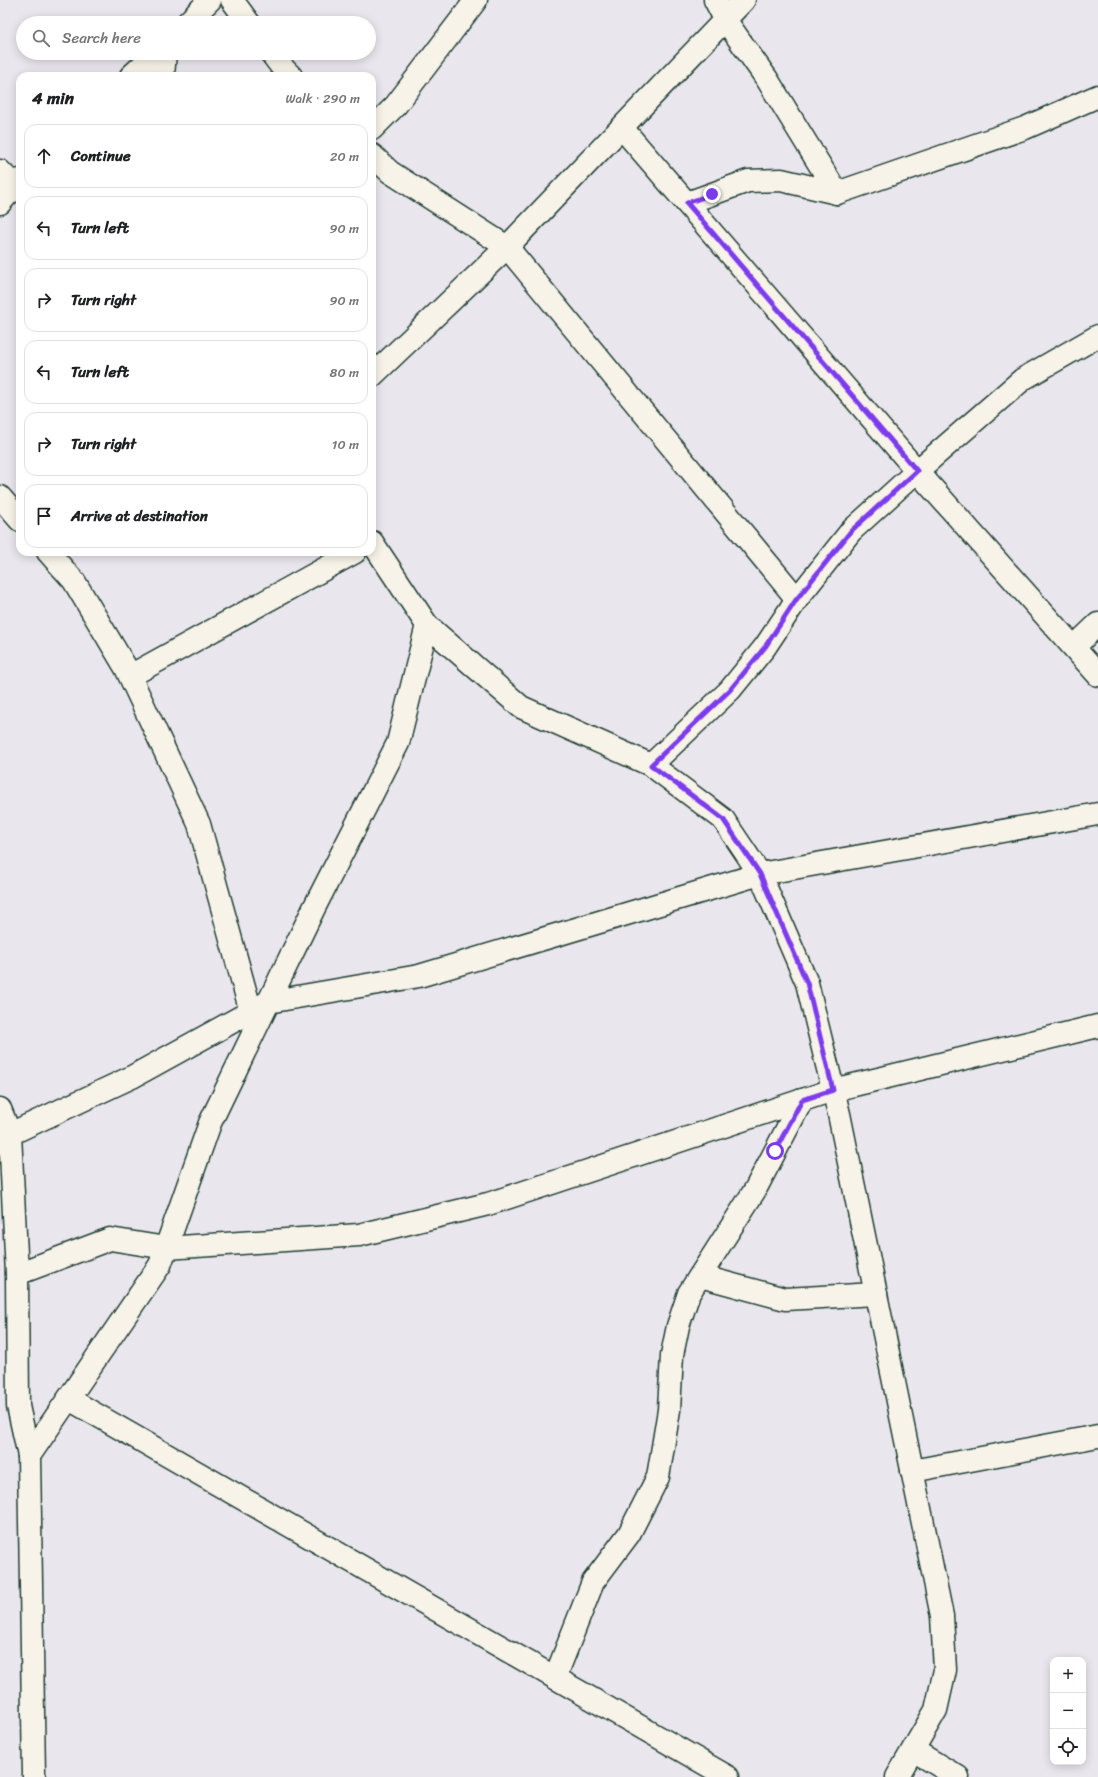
<!DOCTYPE html>
<html lang="en">
<head>
<meta charset="utf-8">
<style>
	body { margin:0; font-family:Sriracha,sans-serif; background:#f2f2f2; color:#202124 }
	.controls { position:absolute; right:12px; bottom:12px; display:grid; overflow:hidden; border-radius:8px; box-shadow:0 2px 10px #0003 }
	.controls button { width:36px; height:36px; display:grid; place-items:center; padding:0; border:0; border-bottom:1px solid #e0e0e0; background:#fff; color:#202124; font:20px sans-serif }
	.stop { position:absolute; width:12px; height:12px; margin:-9px; border:3px solid #7c3aed; border-radius:50%; background:#fff }
	.stop.end { background:#7c3aed; border-color:#fff; box-shadow:0 1px 4px #0008 }
	.list { margin:0; padding:0; list-style:none }
	h2 { display:flex; justify-content:space-between; align-items:center; height:52px; margin:0; padding:0 16px; font-size:17px }
	h2 small { font-size:13px; font-weight:400; color:#757577 }
	.list li { display:grid; grid-template-columns:26px 1fr auto; gap:12px; align-items:center; box-sizing:border-box; height:64px; margin:0 8px 8px; padding:0 8px; border:1px solid #e0e0e0; border-radius:12px }
	.list b { display:block; font-size:15px; white-space:nowrap }
	.list em { font-size:13px; font-style:normal; color:#757577 }
	.icon { flex:none; width:22px; height:22px; fill:none; stroke:currentColor; stroke-width:2; stroke-linecap:round; stroke-linejoin:round }
	.map { position:relative; flex:none; width:1098px; height:1777px; overflow:hidden }
	.search { position:absolute; background:#fff; box-shadow:0 2px 10px #0003; left:16px; top:16px; width:360px; height:44px; display:flex; align-items:center; gap:10px; box-sizing:border-box; padding:0 14px; border-radius:22px; color:#757577; font-size:15px }
	.panel { position:absolute; background:#fff; box-shadow:0 2px 10px #0003; left:16px; top:72px; width:360px; height:484px; border-radius:12px }
	.map>svg:first-child { display:block }
	.lines { fill:none; stroke-linecap:round; stroke-linejoin:round }
	.minor-casing { stroke:#1f3d34; stroke-width:25 }
	.minor { stroke:#f7f3e8; stroke-width:22 }
	.route { stroke:#7c3aed; stroke-width:5 }
</style>
</head>
<body>
<div class="map">
<svg width="1098" height="1777" viewBox="0 0 1098 1777">
	<rect width="100%" height="100%" fill="#eae6ed"/>
	<filter id="ink" filterUnits="userSpaceOnUse"><feTurbulence type="fractalNoise" baseFrequency=".025" numOctaves="2"/><feDisplacementMap in="SourceGraphic" scale="8" xChannelSelector="R" yChannelSelector="G"/><feConvolveMatrix kernelMatrix="1 2 1 2 8 2 1 2 1" color-interpolation-filters="sRGB"/></filter>
	<g filter="url(#ink)">
		<g class="lines">
			<!-- minor casing -->
			<g class="minor-casing">
				<g id="minor">
					<polyline points="232,0 249,23"/>
					<polyline points="715,0 726,21 767,79 837,193"/>
					<polyline points="187,23 210,0"/>
					<polyline points="271,53 281,66 291,76"/>
					<polyline points="131,76 156,53"/>
					<polyline points="163,76 165,53"/>
					<polyline points="622,128 917,471 1098,675"/>
					<polyline points="372,129 396,105 476,0"/>
					<polyline points="372,155 390,172 507,247 744,0"/>
					<polyline points="0,171 20,191"/>
					<polyline points="0,203 20,180"/>
					<polyline points="687,203 748,181 781,180 837,193 1025,128 1098,96"/>
					<polyline points="372,376 507,247 797,599"/>
					<polyline points="0,497 20,520"/>
					<polyline points="48,552 74,581 126,668 199,824 251,1012"/>
					<polyline points="427,625 521,707 651,765 723,819 760,874 807,983 839,1114 942,1616 945,1670 936,1710 897,1777"/>
					<polyline points="1074,647 1098,624"/>
					<polyline points="130,676 355,552"/>
					<polyline points="651,765 730,690 765,647 797,599 851,531 917,471 1023,379 1098,336"/>
					<polyline points="0,1109 10,1134"/>
					<polyline points="17,1274 110,1239 166,1248 359,1235 488,1204 833,1090 1098,1026"/>
					<polyline points="700,1276 785,1299 876,1294"/>
					<polyline points="69,1399 728,1777"/>
					<polyline points="29,1456 18,1406 17,1274 10,1134 132,1077 268,1002 419,976 760,874 1098,814"/>
					<polyline points="912,1471 1098,1436"/>
					<polyline points="555,1678 593,1582 629,1534 658,1477 669,1410 672,1355 678,1326 689,1293 755,1190 802,1100"/>
					<polyline points="913,1750 958,1777"/>
					<polyline points="34,1777 29,1456 160,1265 210,1123 314,908 398,743 427,625 372,542"/>
				</g>
			</g>
			<!-- minor -->
			<use href="#minor" class="minor"/>
		</g>
	</g>
	<g class="lines" filter="url(#ink)">
		<!-- route -->
		<polyline class="route" points="712,194 687,203 917,471 851,531 796,600 765,647 730,690 651,765 723,819 760,874 807,983 833,1090 802,1100 775,1151"/>
	</g>
</svg>
<div class="controls">
<button>+</button>
<button>−</button>
<button><svg class="icon" aria-label="locate" viewBox="0 0 24 24"><circle cx="12" cy="12" r="6"/><path d="M12 2v4M12 18v4M2 12h4M18 12h4"/></svg></button>
</div>
<div class="stop" style="left:775px;top:1151px"></div>
<div class="stop end" style="left:712px;top:194px"></div>
<div class="search"><svg class="icon" aria-label="search" viewBox="0 0 24 24"><circle cx="10" cy="10" r="6"/><path d="M15 15l6 6"/></svg>Search here</div>
<section class="panel">
<h2>4 min<small>Walk · 290 m</small></h2>
<ul class="list">
<li><svg class="icon" aria-label="ahead" viewBox="0 0 24 24"><path d="M12 20V5M6 11l6-6 6 6"/></svg><div><b>Continue</b></div><em>20 m</em></li>
<li><svg class="icon" aria-label="left" viewBox="0 0 24 24"><path d="M17 20v-9H6M10 6l-5 5 5 5"/></svg><div><b>Turn left</b></div><em>90 m</em></li>
<li><svg class="icon" aria-label="right" viewBox="0 0 24 24"><path d="M7 20v-9h11M14 6l5 5-5 5"/></svg><div><b>Turn right</b></div><em>90 m</em></li>
<li><svg class="icon" aria-label="left" viewBox="0 0 24 24"><path d="M17 20v-9H6M10 6l-5 5 5 5"/></svg><div><b>Turn left</b></div><em>80 m</em></li>
<li><svg class="icon" aria-label="right" viewBox="0 0 24 24"><path d="M7 20v-9h11M14 6l5 5-5 5"/></svg><div><b>Turn right</b></div><em>10 m</em></li>
<li><svg class="icon" aria-label="arrive" viewBox="0 0 24 24"><path d="M6 21V4h12l-3 4 3 4H6"/></svg><div><b>Arrive at destination</b></div></li>
</ul>
</section>
</div>
</body>
</html>
